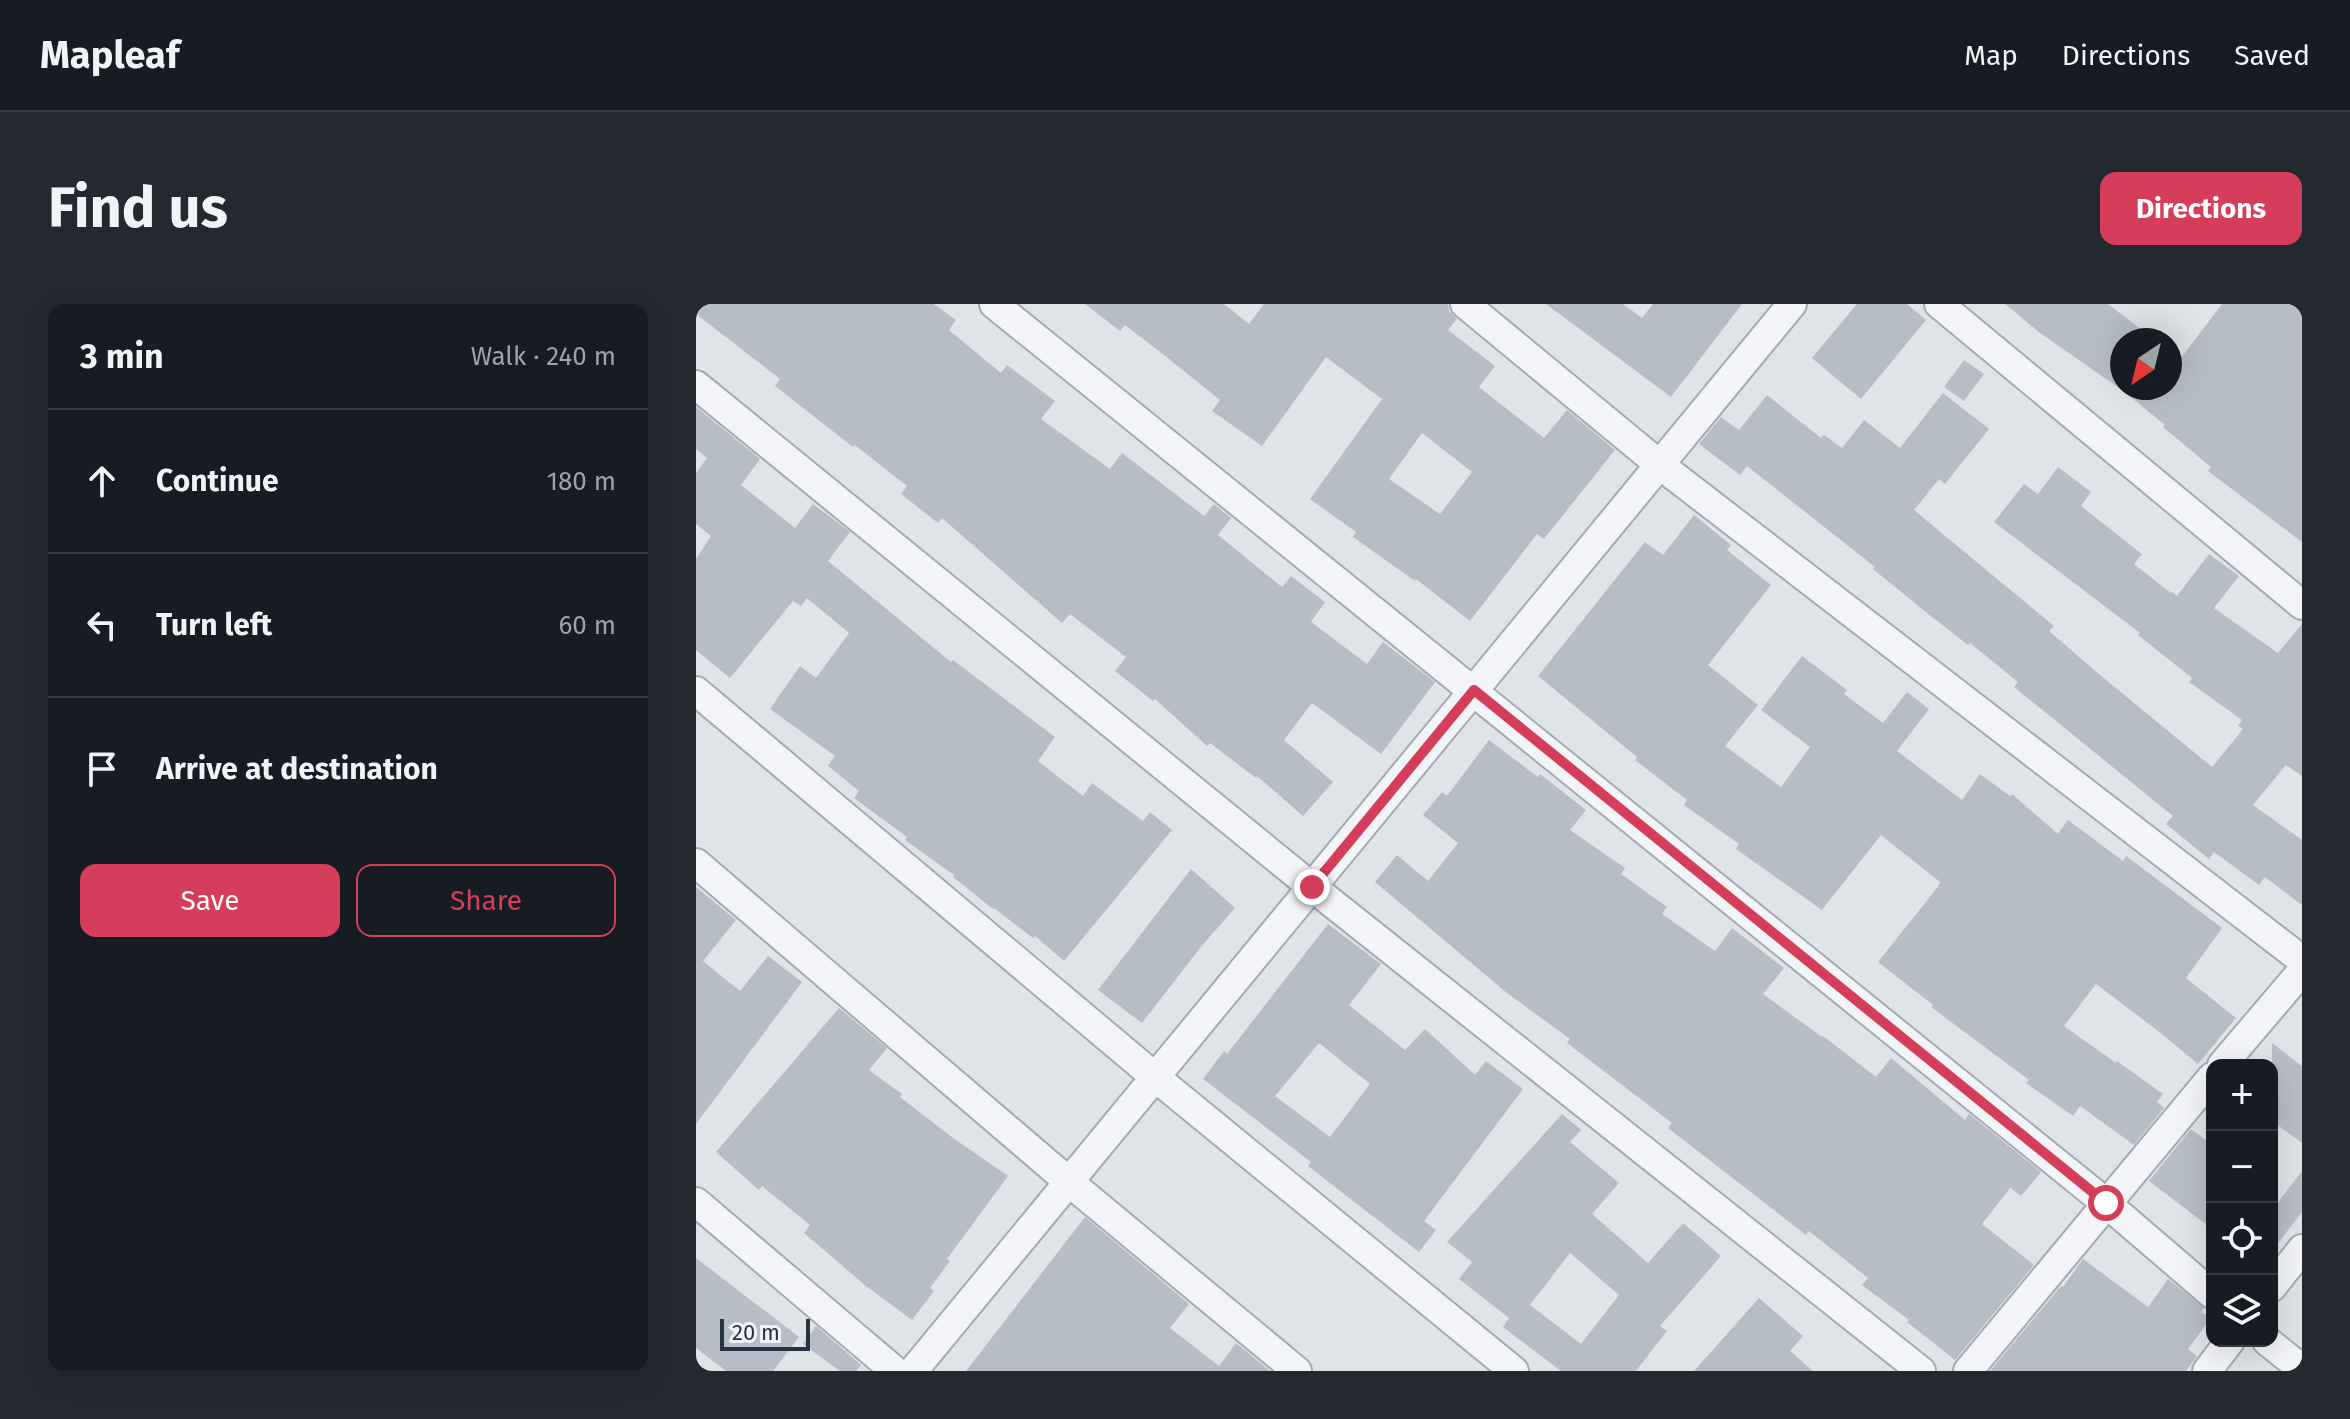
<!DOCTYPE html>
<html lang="en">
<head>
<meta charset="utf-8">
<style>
	body { margin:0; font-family:"Fira Sans",sans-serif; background:#242831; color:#f1f3f6 }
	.controls { position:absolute; right:24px; bottom:24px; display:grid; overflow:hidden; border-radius:16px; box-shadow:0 8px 32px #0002 }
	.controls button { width:72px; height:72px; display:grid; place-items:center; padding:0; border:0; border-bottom:2px solid #363941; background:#171b24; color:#f1f3f6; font:40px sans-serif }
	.compass { position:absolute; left:1414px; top:24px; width:72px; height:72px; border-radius:50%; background:#171b24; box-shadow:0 8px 32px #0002; rotate:215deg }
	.scale { position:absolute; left:24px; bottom:20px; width:90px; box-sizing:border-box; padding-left:8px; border:4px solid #273241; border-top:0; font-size:22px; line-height:28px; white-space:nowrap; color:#273241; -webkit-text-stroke:6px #eff3f7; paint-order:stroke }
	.stop { position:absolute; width:24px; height:24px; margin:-18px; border:6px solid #d53e5a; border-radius:50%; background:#fff }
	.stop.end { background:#d53e5a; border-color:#fff; box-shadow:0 2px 8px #0008 }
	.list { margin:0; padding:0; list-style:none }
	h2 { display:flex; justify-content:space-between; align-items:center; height:104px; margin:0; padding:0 32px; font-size:34px }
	h2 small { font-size:26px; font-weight:400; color:#9ea1a6 }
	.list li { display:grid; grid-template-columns:52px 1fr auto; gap:24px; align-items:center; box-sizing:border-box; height:144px; padding:0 32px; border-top:2px solid #363941 }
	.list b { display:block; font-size:30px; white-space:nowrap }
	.list em { font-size:26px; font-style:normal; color:#9ea1a6 }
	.actions { display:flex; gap:16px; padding:24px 32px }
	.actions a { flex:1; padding:18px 0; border:2px solid #d53e5a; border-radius:16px; text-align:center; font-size:28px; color:#d53e5a }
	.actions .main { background:#d53e5a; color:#fff }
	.icon { flex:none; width:44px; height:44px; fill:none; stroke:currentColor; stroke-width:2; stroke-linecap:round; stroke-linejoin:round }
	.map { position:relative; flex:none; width:1606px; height:1067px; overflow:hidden; border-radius:16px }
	header { display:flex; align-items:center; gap:48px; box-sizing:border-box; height:112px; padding:0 40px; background:#171b24; border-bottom:2px solid #363941 }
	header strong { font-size:38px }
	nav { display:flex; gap:44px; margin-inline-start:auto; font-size:28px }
	.intro { display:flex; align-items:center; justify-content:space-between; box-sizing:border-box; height:192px; padding:0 48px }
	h1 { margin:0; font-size:56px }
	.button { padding:20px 36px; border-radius:16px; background:#d53e5a; color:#fff; font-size:28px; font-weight:700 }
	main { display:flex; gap:48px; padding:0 48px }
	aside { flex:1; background:#171b24; border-radius:16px; box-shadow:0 8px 32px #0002 }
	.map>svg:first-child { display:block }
	.building { fill:#b6bdc6; fill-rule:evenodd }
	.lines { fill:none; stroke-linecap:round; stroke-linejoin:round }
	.street-casing { stroke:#a4abb3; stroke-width:32 }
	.street { stroke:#f2f4f7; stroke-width:28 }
	.route { stroke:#d53e5a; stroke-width:10 }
</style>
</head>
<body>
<header>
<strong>Mapleaf</strong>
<nav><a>Map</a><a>Directions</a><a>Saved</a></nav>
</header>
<div class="intro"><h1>Find us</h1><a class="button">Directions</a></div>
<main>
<aside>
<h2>3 min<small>Walk · 240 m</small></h2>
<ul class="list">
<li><svg class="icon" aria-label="ahead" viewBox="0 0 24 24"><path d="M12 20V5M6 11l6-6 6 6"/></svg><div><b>Continue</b></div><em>180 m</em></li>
<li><svg class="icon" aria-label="left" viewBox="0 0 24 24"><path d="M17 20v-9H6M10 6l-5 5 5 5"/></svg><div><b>Turn left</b></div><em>60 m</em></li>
<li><svg class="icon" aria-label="arrive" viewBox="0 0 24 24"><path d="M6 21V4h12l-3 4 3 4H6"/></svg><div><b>Arrive at destination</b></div></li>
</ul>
<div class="actions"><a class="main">Save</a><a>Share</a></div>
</aside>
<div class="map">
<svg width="1606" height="1067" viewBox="0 0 1606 1067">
	<rect width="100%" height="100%" fill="#dfe4e9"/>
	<!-- building -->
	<g class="building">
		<polygon points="0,0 238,0 260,16 253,26 305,69 311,61 359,97 345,115 414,165 426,149 508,212 518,200 535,214 522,231 586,283 595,272 629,298 615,318 671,360 687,338 739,378 685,450 616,399 588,436 637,478 607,512 561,472 560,474 514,439 511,442 459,395 457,397 419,367 430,353 374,310 366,319 246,214 242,219 205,190 211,182 159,141 157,143 79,82 84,75 0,10"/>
		<path d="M389,0H528L553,20L568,0H752L753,7L761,15L752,26L799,62L783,83L848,134L871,106L919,146L848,235L841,230L774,317L720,275L719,277L657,233L660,228L614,195L686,95L630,53L566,142L516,107L524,96L468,51L429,21L424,27ZM726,129L776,168L744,210L693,175Z"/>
		<polygon points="850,0 927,0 946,14 957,0 1046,0 975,93"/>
		<polygon points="1161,0 1211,0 1230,16 1165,95 1116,54"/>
		<polygon points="1309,0 1412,0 1459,36 1426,36 1426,84 1474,84 1474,45 1485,54 1526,0 1606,0 1606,238 1512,167 1515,163 1467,123 1469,121 1426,86 1344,29"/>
		<polygon points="1268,56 1288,70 1268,97 1248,83"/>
		<polygon points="1247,89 1293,125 1249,180 1243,175 1218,206 1358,322 1353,327 1404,371 1516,463 1547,425 1542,422 1546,416 1493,378 1496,374 1442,331 1444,329 1298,218 1328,180 1342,190 1362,163 1395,188 1385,202 1446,250 1438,260 1475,289 1476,288 1481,292 1513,250 1543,272 1518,304 1582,349 1606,320 1606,472 1590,461 1557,501 1606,536 1606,601 1569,573 1563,581 1518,548 1513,555 1470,520 1477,512 1318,383 1322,378 1274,339 1272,341 1231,309 1177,265 1179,263 1051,162 1044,171 1003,140 1025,113 1043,126 1071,91 1125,134 1128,131 1146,144 1168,116 1204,144"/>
		<polygon points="0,103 64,155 45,181 99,224 117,200 133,212 154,228 132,257 255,358 257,356 359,433 342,457 387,492 396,479 447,517 454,508 476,526 368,657 339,632 337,634 298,604 297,605 257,573 258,571 209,536 211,533 158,494 163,487 132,462 139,452 74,405 104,362 120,374 153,329 111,294 105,302 97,297 34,374 0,346 0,255 15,232 0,220 0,169 11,154 0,145"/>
		<polygon points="998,211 1035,241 1031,246 1075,281 1012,361 1062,401 1029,442 1085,483 1114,443 1065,406 1106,352 1151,386 1148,390 1187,419 1211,388 1233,405 1201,447 1266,496 1284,470 1314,492 1316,490 1362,530 1372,516 1427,557 1430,552 1526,624 1490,674 1540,714 1502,760 1466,730 1400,680 1368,722 1420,759 1421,757 1467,790 1461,798 1468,804 1438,841 1384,802 1377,812 1330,779 1333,776 1235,703 1237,701 1182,658 1241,584 1244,578 1185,531 1126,606 1040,545 1043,540 988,501 991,496 939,456 941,453 842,372 949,238 967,251"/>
		<polygon points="793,436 842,473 844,470 890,506 874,526 929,564 925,570 971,603 966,610 1019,647 1036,624 1088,664 1067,690 1126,733 1127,732 1180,773 1195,754 1269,816 1273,810 1345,868 1325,892 1314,884 1286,920 1338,961 1259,1056 1211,1018 1213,1016 1166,981 1172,974 1113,927 1110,931 972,824 976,819 871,739 874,735 811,689 679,578 701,551 732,577 762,539 727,511 746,488 751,492"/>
		<polygon points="495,565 539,604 504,644 446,719 402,686"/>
		<polygon points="0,583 40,616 7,657 44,687 72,652 106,678 0,820"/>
		<path d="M632,620L685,660L653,701L709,746L729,725L779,771L790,757L827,785L728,917L740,926L723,948L612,862L615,858L507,775L528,747L531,750ZM623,739L674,780L634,833L579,792Z"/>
		<polygon points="143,704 191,744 173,766 206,790 204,793 257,834 312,872 251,955 254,957 234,984 238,987 216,1016 170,982 108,929 114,921 66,882 63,886 20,848"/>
		<polygon points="1576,739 1606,762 1606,839 1576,817"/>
		<path d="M866,810L885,826L874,838L923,879L896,910L952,959L987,919L1025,952L964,1022L971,1027L940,1067H865L807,1023L813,1014L763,975L776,958L751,938ZM874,949L923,991L885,1040L834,1001Z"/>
		<polygon points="1495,825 1516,841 1516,925 1453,877"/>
		<polygon points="1606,867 1606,908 1576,947 1576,906"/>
		<polygon points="389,913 493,1000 474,1024 523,1062 540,1039 574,1067 270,1067"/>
		<polygon points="0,954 103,1033 77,1067 30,1067 0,1044"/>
		<polygon points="1387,955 1452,1003 1472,975 1508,1004 1505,1008 1515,1014 1492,1045 1501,1052 1490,1067 1294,1067 1365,982 1367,983"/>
		<polygon points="1063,994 1107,1032 1094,1047 1117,1067 998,1067"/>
		<polygon points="120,1022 165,1061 160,1067 144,1067 107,1040"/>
	</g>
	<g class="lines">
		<!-- street casing -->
		<g class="street-casing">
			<g id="street">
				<polyline points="298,0 1410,899 1516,990"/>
				<polyline points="769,0 964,161 1606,656"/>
				<polyline points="1243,0 1606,301"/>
				<polyline points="0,81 616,583 1225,1067"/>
				<polyline points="0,387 459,773 818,1067"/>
				<polyline points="0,559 373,878 601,1067"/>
				<polyline points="1526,761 1606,667"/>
				<polyline points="0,898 199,1067"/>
				<polyline points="1576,983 1606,945"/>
				<polyline points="1571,1037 1606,1065"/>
				<polyline points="217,1067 1096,0"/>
				<polyline points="1272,1067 1516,773"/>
				<polyline points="1511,1067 1534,1037"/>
			</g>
		</g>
		<!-- street -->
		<use href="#street" class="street"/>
	</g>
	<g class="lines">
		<!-- route -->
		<polyline class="route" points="616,583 778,386 1410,899"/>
	</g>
</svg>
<div class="controls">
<button>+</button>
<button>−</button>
<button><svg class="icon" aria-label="locate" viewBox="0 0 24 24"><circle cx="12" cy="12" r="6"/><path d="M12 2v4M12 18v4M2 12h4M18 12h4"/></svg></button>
<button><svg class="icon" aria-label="layers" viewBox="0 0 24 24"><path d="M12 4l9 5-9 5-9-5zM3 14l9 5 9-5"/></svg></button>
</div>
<svg class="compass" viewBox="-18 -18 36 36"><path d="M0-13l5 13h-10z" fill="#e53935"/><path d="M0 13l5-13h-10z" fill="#9ea1a6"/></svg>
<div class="scale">20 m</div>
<div class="stop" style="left:1410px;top:899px"></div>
<div class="stop end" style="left:616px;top:583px"></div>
</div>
</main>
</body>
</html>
